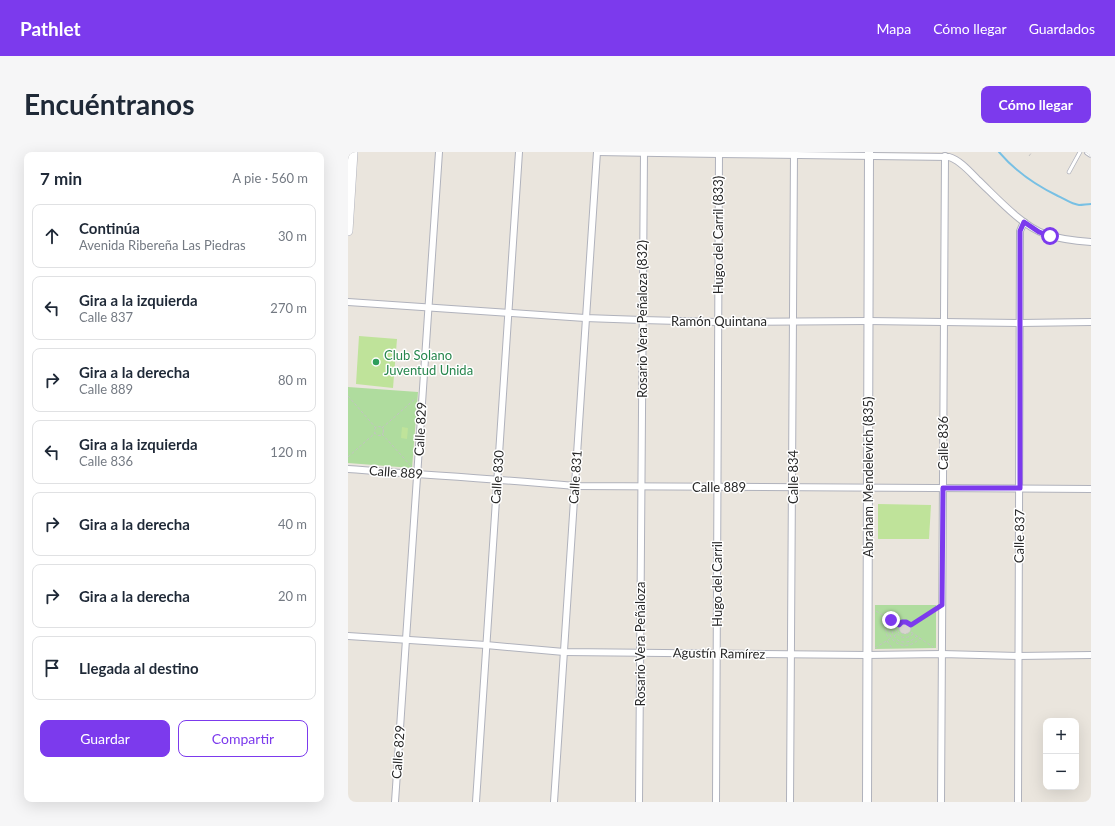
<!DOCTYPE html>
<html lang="es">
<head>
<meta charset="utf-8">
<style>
	body { margin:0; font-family:Lato,sans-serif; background:#f6f6f7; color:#1f2937 }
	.controls { position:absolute; right:12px; bottom:12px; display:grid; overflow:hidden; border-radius:8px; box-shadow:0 4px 16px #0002 }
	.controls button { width:36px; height:36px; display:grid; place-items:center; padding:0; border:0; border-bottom:1px solid #e0e1e3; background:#fff; color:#1f2937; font:20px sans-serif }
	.stop { position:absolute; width:12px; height:12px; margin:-9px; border:3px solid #7c3aed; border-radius:50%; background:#fff }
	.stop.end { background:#7c3aed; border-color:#fff; box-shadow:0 1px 4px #0008 }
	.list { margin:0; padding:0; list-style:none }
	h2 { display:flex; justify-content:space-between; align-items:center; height:52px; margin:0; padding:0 16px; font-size:17px }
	h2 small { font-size:13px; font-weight:400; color:#747a83 }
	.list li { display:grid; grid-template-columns:26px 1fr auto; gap:12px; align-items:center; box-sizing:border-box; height:64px; margin:0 8px 8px; padding:0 8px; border:1px solid #e0e1e3; border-radius:8px }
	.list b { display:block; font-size:15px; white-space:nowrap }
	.list p { margin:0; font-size:13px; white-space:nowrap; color:#747a83 }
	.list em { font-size:13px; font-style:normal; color:#747a83 }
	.actions { display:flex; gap:8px; padding:12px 16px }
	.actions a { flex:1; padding:9px 0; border:1px solid #7c3aed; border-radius:8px; text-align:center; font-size:14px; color:#7c3aed }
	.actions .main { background:#7c3aed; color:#fff }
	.icon { flex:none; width:22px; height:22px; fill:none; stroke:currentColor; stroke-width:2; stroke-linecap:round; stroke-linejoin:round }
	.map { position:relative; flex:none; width:743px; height:650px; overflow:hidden; border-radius:8px }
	header { display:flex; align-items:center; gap:24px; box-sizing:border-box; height:56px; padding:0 20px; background:#7c3aed; color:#fff }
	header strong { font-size:19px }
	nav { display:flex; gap:22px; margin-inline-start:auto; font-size:14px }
	.intro { display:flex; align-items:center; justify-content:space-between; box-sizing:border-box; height:96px; padding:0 24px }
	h1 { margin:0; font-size:28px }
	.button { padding:10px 18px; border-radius:8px; background:#7c3aed; color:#fff; font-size:14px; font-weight:700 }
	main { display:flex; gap:24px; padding:0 24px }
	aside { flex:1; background:#fff; border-radius:8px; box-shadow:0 4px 16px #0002 }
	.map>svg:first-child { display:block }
	.green { fill:#afdc9e }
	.pitch { fill:#bfe39a }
	.plaza { fill:#d7d4cf }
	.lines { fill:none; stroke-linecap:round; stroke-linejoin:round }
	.stream { stroke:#78c0e4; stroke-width:2 }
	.service-casing { stroke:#b0b2bc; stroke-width:4.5 }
	.minor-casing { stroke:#b0b2bc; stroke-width:8 }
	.tertiary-casing { stroke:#b0b2bc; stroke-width:10 }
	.secondary-casing { stroke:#b0b2bc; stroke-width:10 }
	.path { stroke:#c3c3c3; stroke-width:1; stroke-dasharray:3 2; stroke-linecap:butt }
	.service { stroke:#fff; stroke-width:3 }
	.minor { stroke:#fff; stroke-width:6 }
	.tertiary { stroke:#fff; stroke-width:8 }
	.secondary { stroke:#fff; stroke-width:9 }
	.route { stroke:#7c3aed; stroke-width:5 }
	.leisure-dot { fill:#2e9e5b; stroke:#fff; stroke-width:1.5 }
	.labels { text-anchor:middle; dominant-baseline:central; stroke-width:3; stroke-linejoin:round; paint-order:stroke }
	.street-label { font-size:13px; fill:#292929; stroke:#fff }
	.leisure-label { font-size:13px; fill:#27864d; stroke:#fff; text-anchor:start }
</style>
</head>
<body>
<header>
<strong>Pathlet</strong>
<nav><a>Mapa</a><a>Cómo llegar</a><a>Guardados</a></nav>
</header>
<div class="intro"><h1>Encuéntranos</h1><a class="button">Cómo llegar</a></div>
<main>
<aside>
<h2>7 min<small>A pie · 560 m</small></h2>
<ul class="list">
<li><svg class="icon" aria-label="ahead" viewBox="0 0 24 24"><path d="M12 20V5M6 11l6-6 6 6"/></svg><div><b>Continúa</b><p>Avenida Ribereña Las Piedras</p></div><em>30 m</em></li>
<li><svg class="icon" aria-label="left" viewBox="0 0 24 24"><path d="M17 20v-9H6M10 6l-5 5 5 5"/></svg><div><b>Gira a la izquierda</b><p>Calle 837</p></div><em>270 m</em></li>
<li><svg class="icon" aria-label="right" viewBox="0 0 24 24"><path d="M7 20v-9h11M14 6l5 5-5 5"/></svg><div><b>Gira a la derecha</b><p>Calle 889</p></div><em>80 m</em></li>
<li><svg class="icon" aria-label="left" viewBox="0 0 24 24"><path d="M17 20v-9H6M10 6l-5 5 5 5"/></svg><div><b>Gira a la izquierda</b><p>Calle 836</p></div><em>120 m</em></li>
<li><svg class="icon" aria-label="right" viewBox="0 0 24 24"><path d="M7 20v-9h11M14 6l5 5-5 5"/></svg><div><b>Gira a la derecha</b></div><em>40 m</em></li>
<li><svg class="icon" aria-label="right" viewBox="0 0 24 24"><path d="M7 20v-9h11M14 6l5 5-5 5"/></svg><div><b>Gira a la derecha</b></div><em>20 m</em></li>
<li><svg class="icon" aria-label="arrive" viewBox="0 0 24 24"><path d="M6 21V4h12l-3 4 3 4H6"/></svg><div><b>Llegada al destino</b></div></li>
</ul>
<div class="actions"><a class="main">Guardar</a><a>Compartir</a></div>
</aside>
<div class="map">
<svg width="743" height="650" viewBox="0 0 743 650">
	<rect width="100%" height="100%" fill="#eae5dd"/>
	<!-- green -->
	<g class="green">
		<polygon points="0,235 70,240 64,316 0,311"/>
		<polygon points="527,453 588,453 588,496 527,497"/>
	</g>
	<!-- pitch -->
	<g class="pitch">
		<polygon points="11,184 49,187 45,236 8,232"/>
		<polygon points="54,275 60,276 59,287 53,286"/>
		<polygon points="530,352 583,353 581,387 530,387"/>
	</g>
	<!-- plaza -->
	<circle class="plaza" cx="557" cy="476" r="6"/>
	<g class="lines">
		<!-- stream -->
		<path class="stream" d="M651,0C668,20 687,33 710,44C717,47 723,52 731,53C735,53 739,52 743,52"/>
		<!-- service casing -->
		<g class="service-casing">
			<polyline id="service" points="721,20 732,0"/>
		</g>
		<!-- minor casing -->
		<g class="minor-casing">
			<g id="minor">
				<path d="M249,0L371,2L601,5C612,8 622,20 630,28C648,45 674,74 697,82C711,87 728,89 743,90"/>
				<polyline points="740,0 743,2"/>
				<polyline points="0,150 237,166 294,168 369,170 520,169 672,171 743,170"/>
				<path d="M0,317C76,323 151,327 227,334L743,337"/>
				<polyline points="0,484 138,493 216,500 519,503 594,502 670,504 743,503"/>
				<polyline points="47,650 91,0"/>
				<polyline points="128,650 171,0"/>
				<polyline points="206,650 249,0"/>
				<polyline points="291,650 296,0"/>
				<polyline points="368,650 371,0"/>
				<polyline points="442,650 446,0"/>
				<polyline points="593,650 597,4"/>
				<path d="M670,650C670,460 673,270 672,79L676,70"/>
			</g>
		</g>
		<!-- tertiary casing -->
		<g class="tertiary-casing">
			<polyline id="tertiary" points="519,650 521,0"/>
		</g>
		<!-- secondary casing -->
		<g class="secondary-casing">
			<polyline id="secondary" points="0,79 5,0"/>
		</g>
		<!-- path -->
		<g class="path">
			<polyline points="681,4 684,0"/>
			<polyline points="0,244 28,276"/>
			<circle cx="31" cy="279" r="4.5"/>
			<polyline points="34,276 68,246"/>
			<polyline points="34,282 63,314"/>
			<polyline points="0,305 27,281"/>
			<polyline points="528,459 542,467"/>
			<path d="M540,467C537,474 537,479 540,486"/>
			<path d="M543,468C534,488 557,503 572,486"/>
			<path d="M545,469C539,486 556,498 569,484"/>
			<polyline points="545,469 551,473"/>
			<circle cx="557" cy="476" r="6"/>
			<path d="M548,472C545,483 556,490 565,482"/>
			<polyline points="563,472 588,457"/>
			<polyline points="563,480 585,495"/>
			<polyline points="546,484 551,480"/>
			<polyline points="539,489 544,496"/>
			<polyline points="527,496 543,486"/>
		</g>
		<!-- service -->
		<use href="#service" class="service"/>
		<!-- minor -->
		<use href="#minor" class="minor"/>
		<!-- tertiary -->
		<use href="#tertiary" class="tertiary"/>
		<!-- secondary -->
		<use href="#secondary" class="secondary"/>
	</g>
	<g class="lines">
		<!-- route -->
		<polyline class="route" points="543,468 551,473 554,470 558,470 563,473 594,453 595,336 672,336 672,79 676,70 691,80 702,84"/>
	</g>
	<!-- markers -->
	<circle class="leisure-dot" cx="28" cy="210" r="4"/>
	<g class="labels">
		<!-- street labels -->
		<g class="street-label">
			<text transform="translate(370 83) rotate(-90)">Hugo del Carril (833)</text>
			<text transform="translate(294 167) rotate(-90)">Rosario Vera Peñaloza (832)</text>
			<text x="371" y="169">Ramón Quintana</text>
			<text transform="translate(72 277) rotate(-87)">Calle 829</text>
			<text transform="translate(595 291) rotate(-90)">Calle 836</text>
			<text transform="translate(48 320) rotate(4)">Calle 889</text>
			<text transform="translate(149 325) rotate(-86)">Calle 830</text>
			<text transform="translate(227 325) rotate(-86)">Calle 831</text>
			<text transform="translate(445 325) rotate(-90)">Calle 834</text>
			<text transform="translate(520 325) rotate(-90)">Abraham Mendelevich (835)</text>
			<text x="371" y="335">Calle 889</text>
			<text transform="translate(671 384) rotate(-89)">Calle 837</text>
			<text transform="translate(369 432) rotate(-90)">Hugo del Carril</text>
			<text transform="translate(292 492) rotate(-90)">Rosario Vera Peñaloza</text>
			<text transform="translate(371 501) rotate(1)">Agustín Ramírez</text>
			<text transform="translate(50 600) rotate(-86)">Calle 829</text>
		</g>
		<!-- leisure labels -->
		<g class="leisure-label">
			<text x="36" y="203">Club Solano<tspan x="36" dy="15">Juventud Unida</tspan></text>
		</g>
	</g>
</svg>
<div class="controls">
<button>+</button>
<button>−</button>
</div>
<div class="stop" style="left:702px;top:84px"></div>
<div class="stop end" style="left:543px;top:468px"></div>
</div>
</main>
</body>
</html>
